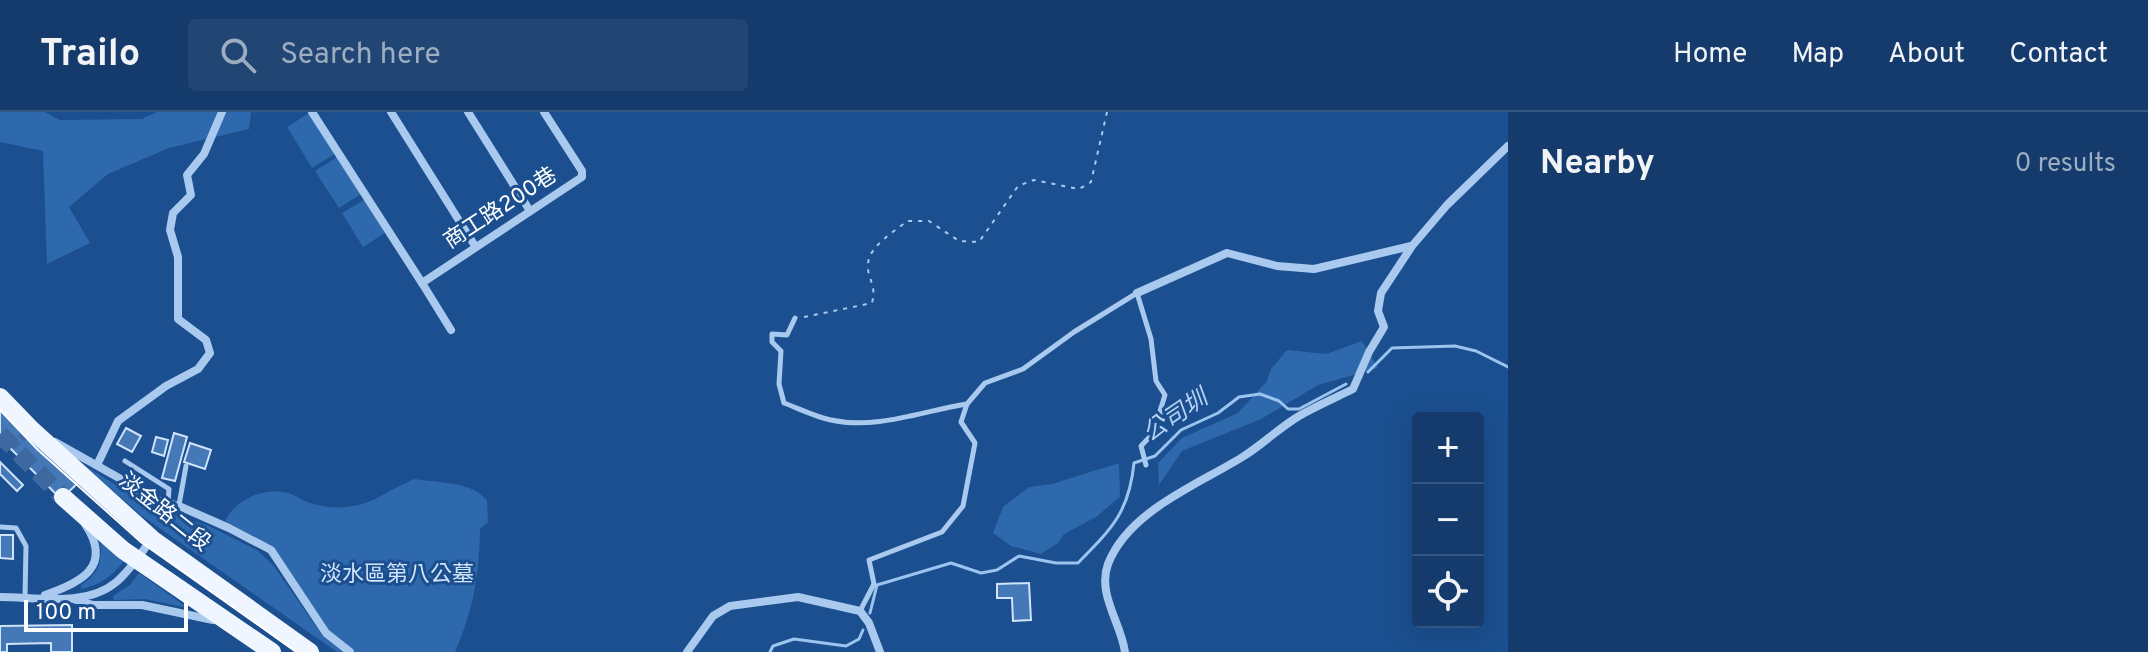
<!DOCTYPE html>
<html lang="en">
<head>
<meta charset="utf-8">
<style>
	body { margin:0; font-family:Overpass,"Noto Sans TC",sans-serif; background:#214673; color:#f1f3f6 }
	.controls { position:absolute; right:24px; bottom:24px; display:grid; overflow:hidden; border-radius:8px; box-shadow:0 8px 32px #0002 }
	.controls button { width:72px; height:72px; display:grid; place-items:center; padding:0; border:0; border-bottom:2px solid #33557e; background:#143b6b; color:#f1f3f6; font:40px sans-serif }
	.scale { position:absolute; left:24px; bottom:20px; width:164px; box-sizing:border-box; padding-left:8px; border:4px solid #fff; border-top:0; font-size:22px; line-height:28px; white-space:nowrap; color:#fff; -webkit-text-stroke:6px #1b4f8f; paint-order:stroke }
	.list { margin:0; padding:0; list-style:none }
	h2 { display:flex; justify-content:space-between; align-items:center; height:104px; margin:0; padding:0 32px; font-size:34px }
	h2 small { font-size:26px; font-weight:400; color:#9dadc1 }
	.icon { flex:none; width:44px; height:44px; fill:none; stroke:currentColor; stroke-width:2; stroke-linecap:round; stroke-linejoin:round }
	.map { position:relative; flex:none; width:1508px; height:540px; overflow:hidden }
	header { display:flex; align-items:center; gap:48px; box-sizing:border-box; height:112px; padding:0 40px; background:#143b6b; border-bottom:2px solid #33557e }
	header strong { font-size:38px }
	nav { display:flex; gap:44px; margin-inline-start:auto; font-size:28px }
	.search { width:560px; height:72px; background:#214673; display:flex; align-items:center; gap:20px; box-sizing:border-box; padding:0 28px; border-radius:8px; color:#9dadc1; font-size:30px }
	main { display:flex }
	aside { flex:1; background:#143b6b }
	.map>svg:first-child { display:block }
	.green { fill:#2e69ad }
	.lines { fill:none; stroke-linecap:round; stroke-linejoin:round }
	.stream { stroke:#9cc4f0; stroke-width:3 }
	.building { fill:#4478b7; stroke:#cfe3fa; stroke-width:2 }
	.street-tunnel { stroke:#3d69a0; stroke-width:8; stroke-dasharray:8 4; stroke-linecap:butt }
	.primary-tunnel { stroke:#3d69a0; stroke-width:18; stroke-dasharray:18 9; stroke-linecap:butt }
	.path { stroke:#a9c9ee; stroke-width:2; stroke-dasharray:4 6; stroke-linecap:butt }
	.lane { stroke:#a9c9ee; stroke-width:5 }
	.street { stroke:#a9c9ee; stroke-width:8 }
	.primary { stroke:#f0f6ff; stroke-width:18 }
	.tram { stroke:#fff; stroke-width:2 }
	.labels { text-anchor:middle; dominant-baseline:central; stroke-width:6; stroke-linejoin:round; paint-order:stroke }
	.street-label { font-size:22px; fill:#fff; stroke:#1b4f8f }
	.park-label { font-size:22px; fill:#cfe3fa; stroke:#1b4f8f }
	.water-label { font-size:24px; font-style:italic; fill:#b5d3f5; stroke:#1b4f8f }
</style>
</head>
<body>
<header>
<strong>Trailo</strong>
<div class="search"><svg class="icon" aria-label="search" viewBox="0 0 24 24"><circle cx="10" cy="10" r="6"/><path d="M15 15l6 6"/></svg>Search here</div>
<nav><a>Home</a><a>Map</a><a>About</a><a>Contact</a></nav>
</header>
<main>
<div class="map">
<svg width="1508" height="540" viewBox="0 0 1508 540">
	<rect width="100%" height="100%" fill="#1b4f8f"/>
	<!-- green -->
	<g class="green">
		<polygon points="0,0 45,0 60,8 142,7 157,0 251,0 249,17 169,36 108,62 69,95 90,131 47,152 43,39 0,30"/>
		<polygon points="309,1 335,42 312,56 287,15"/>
		<polygon points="337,45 361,82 339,96 315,59"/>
		<polygon points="364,88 385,121 363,135 342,101"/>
		<polygon points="1362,229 1378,256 1318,273 1261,307 1182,339 1159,373 1158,351 1182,326 1238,301 1267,269 1271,257 1287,238 1326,242"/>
		<polygon points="1119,351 1120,385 1096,405 1064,422 1058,431 1041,442 1011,434 993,421 1003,395 1029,375 1052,372"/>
		<polygon points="84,353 149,394 209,414 257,438 273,453 322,523 345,540 337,540 142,404"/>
		<path d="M415,367C442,372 468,368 487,388L488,410L480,417C479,463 474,497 455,540H356L328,518L273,435L225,409C236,387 263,375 288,381C294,382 299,387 305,389C319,395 338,397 354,394C377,390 393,375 415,367Z"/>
		<path d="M100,430L125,448C112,464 101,473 81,477V473C98,463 103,449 100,430Z"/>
		<polygon points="139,461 188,496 145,487 114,488 113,484 130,473"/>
	</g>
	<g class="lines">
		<!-- stream -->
		<g class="stream">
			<polyline points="1368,260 1392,236 1455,234 1476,239 1508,255"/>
			<path d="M870,501L877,473L951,451L981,461L997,458L1019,444L1056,451H1078C1111,417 1129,401 1134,351L1155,344L1181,318L1218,301L1239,285L1260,282L1279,289L1288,297H1299L1346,272"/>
			<polyline points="770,540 773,534 794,527 846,534 859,527 863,518"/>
		</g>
	</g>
	<!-- building -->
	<g class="building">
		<polygon points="0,292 80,369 61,387 0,326"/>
		<polygon points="126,316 141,324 132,340 117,332"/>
		<polygon points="174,321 187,325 175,369 162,366"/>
		<polygon points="156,325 168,328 164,344 152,340"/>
		<polygon points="190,331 211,338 205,357 184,350"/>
		<polygon points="0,350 23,373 17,379 0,362"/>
		<polygon points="0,423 13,423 13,447 0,446"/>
		<polygon points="1029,471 1031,508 1013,509 1012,486 997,486 997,472"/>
		<polygon points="72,513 72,540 51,540 51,531 7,532 7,540 0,540 0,514"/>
	</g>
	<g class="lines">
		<!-- street-tunnel -->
		<polyline class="street-tunnel" points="12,334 30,319"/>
		<!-- primary-tunnel -->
		<polyline class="primary-tunnel" points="0,322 63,385"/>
		<!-- path -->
		<path class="path" d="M804,205L872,191C877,171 867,168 868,152C869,134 894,120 907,109H929L959,129L979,130L1018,74L1034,68L1079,77L1091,70L1107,0"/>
		<!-- lane -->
		<g class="lane">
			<path d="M795,206L787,223L772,222V230L781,239L779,272L784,291C800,297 816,305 831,308C877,318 922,299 967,292"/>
			<polyline points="125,349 169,377 168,391"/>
			<polyline points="179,393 186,354"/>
			<polyline points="0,415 16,416 26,434 25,485"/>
			<polyline points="860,499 874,472 869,448 942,420 963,394 975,331 961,310 967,292 985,271 1023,257 1074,220 1137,181 1151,227 1156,269 1165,283 1160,299 1160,314 1141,334 1146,353"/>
		</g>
		<!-- street -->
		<g class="street">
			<polyline points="312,0 422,171"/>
			<polyline points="391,0 475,134"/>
			<polyline points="468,0 530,99"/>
			<polyline points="1137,181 1227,141 1277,154 1314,157 1411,134"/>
			<polyline points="451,218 422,171 582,65 582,59 544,0"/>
			<polyline points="55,330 119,366 144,385 179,394 229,416 271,438 326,521 350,540"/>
			<polyline points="97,353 118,309 166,274 198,257 210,241 206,228 178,207 178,145 170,118 173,101 191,83 187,63 204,42 222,0"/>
			<path d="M45,483C80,471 114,455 85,412"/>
			<path d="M0,485C36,485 86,495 115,471C130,459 140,442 151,428"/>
			<polyline points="73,487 93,493 142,493 213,508"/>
			<polyline points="687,540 713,504 730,494 798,485 860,499 869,511 880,540"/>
			<path d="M1125,540C1121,511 1097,482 1108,452C1129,398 1200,372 1244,344C1263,332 1279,316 1299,304C1316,294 1335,286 1353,277L1369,240L1384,215L1378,199L1381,181L1412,134L1447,93L1508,34"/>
		</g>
		<!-- primary -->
		<g class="primary">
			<polyline points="0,285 32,318 152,427 310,540"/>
			<polyline points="63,385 123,438 272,540"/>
		</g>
		<!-- tram -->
		<polyline class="tram" points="0,298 38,338 142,431 297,540"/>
	</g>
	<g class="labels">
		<!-- street labels -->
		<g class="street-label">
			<text transform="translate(501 97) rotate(-33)">商工路200巷</text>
			<text transform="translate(164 401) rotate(39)">淡金路二段</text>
		</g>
		<!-- park labels -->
		<g class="park-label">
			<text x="397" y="463">淡水區第八公墓</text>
		</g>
		<!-- water labels -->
		<g class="water-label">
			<text transform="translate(1176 305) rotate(-34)">公司圳</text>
		</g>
	</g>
</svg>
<div class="controls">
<button>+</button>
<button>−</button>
<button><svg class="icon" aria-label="locate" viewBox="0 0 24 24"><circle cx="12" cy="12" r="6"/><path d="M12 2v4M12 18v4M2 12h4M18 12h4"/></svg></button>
</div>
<div class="scale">100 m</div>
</div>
<aside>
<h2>Nearby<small>0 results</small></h2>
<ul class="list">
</ul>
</aside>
</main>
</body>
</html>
